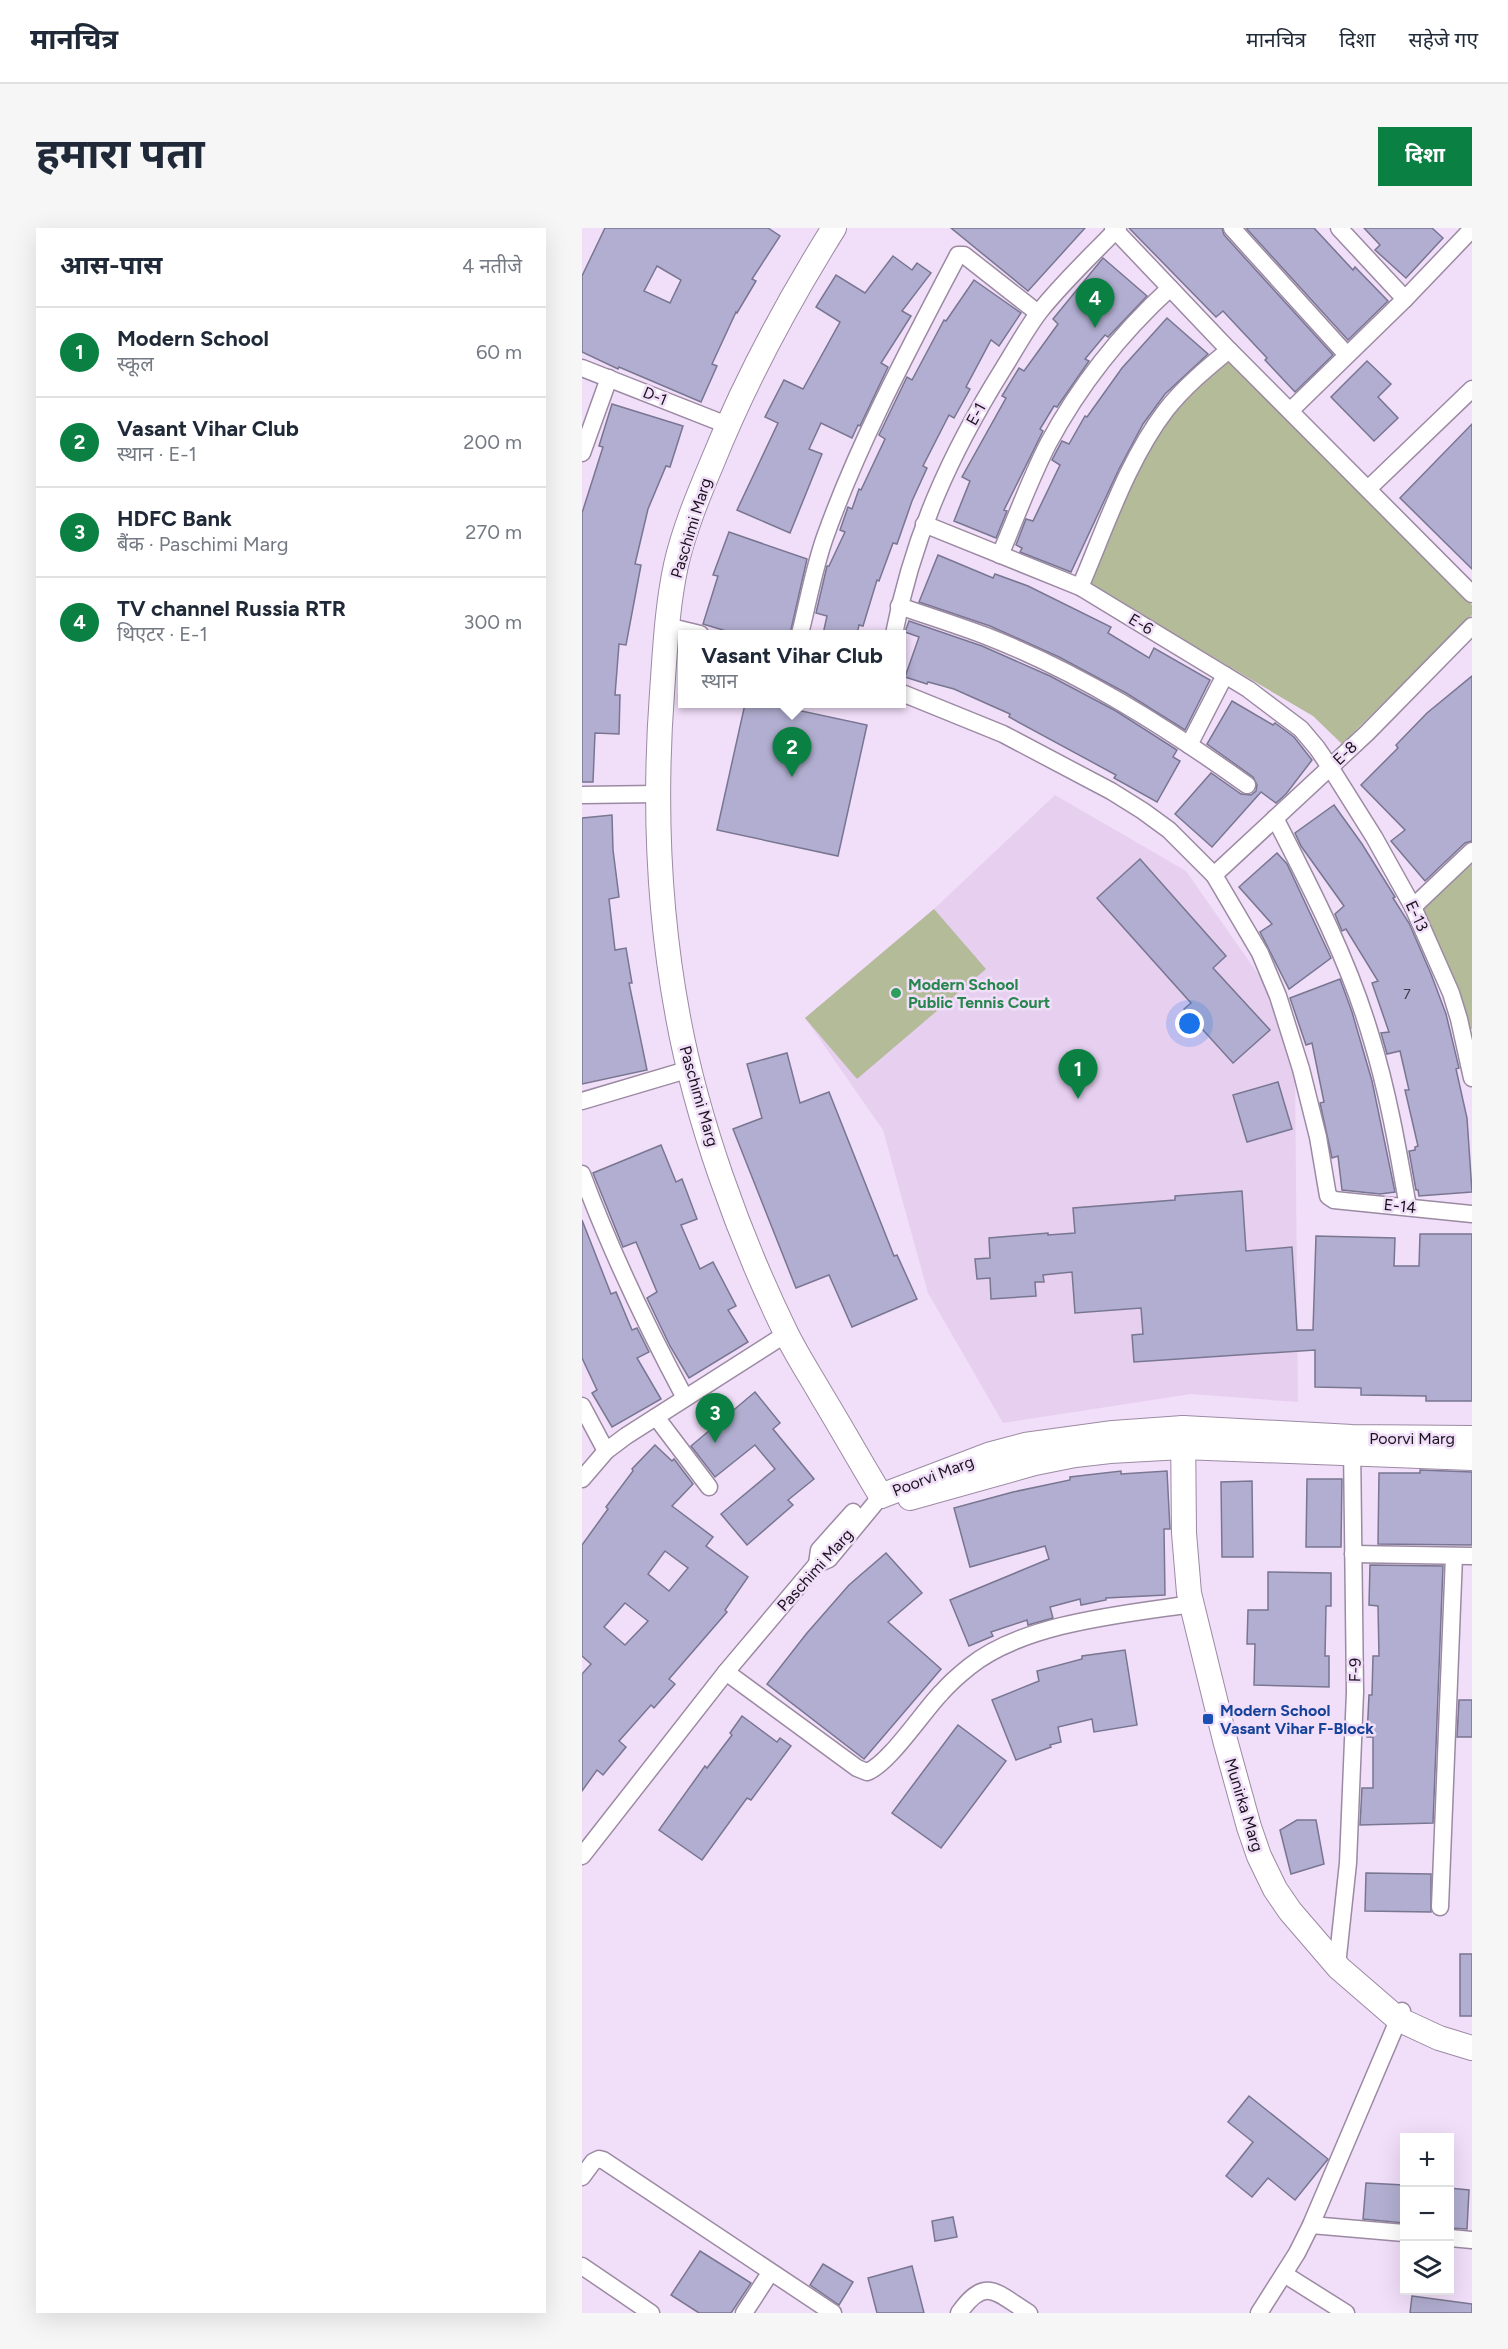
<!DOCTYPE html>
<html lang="hi">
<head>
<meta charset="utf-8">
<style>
	body { margin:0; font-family:Figtree,"Noto Sans Devanagari",sans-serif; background:#f6f6f7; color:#1f2937 }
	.controls { position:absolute; right:18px; bottom:18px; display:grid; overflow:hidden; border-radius:0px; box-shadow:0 6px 24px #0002 }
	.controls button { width:54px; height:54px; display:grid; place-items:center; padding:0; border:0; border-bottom:2px solid #e0e1e3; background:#fff; color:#1f2937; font:30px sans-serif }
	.you { position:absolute; left:608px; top:796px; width:21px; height:21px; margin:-15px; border:4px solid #fff; border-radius:50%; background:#1a73e8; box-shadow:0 0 0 9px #1a73e833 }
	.badge { display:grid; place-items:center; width:39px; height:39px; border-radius:50%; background:#0b8043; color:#fff; font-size:20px; font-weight:700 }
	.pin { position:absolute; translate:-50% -50px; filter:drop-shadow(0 2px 3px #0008) }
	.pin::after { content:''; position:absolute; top:32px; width:21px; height:18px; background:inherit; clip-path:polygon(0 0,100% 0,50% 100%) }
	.popup { position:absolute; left:96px; top:402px; width:228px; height:78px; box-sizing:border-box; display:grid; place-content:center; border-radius:0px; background:#fff; filter:drop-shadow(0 2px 4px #0005); font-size:20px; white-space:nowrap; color:#747a83 }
	.popup b { font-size:22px; color:#1f2937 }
	.popup::after { content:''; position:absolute; left:50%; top:100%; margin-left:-12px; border:12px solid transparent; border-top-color:#fff }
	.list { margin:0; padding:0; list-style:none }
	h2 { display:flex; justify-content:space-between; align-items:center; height:78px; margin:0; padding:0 24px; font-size:26px }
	h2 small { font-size:20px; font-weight:400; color:#747a83 }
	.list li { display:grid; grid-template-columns:39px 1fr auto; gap:18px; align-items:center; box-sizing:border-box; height:90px; padding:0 24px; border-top:2px solid #e0e1e3 }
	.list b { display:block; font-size:22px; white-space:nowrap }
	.list p { margin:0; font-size:20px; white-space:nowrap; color:#747a83 }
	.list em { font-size:20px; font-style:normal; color:#747a83 }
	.icon { flex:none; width:33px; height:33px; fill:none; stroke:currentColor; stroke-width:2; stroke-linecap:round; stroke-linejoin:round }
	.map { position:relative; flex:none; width:890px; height:2085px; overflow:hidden; border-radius:0px }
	header { display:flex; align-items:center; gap:36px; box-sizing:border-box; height:84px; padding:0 30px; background:#fff; border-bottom:2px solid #e0e1e3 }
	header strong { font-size:28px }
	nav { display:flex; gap:33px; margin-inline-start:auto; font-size:21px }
	.intro { display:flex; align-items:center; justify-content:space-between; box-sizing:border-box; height:144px; padding:0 36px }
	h1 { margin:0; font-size:42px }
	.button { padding:15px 27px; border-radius:0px; background:#0b8043; color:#fff; font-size:21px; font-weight:700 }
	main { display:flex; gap:36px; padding:0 36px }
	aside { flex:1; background:#fff; border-radius:0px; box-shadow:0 6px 24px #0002 }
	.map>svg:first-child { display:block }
	.built { fill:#e7cff0 }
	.green { fill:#b4bb98 }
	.building { fill:#b2aed1; stroke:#787691; stroke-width:1.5; fill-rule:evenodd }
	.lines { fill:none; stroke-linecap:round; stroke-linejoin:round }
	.street-casing { stroke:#9c8aa3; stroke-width:19 }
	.secondary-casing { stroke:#9c8aa3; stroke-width:26 }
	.street { stroke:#fff; stroke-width:16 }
	.secondary { stroke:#fff; stroke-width:24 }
	.leisure-dot { fill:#2e9e5b; stroke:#f1def9; stroke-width:2 }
	.transit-dot { fill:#1a4fb4; stroke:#f1def9; stroke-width:2 }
	.labels { text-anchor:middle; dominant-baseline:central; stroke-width:5; stroke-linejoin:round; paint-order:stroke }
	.number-label { font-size:14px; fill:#403a49 }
	.street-label { font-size:16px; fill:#1a131c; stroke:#f1def9 }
	.leisure-label { font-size:16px; font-weight:bold; fill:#27864d; stroke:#f1def9; text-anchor:start }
	.transit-label { font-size:16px; font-weight:bold; fill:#164399; stroke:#f1def9; text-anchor:start }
</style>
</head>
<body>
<header>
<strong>मानचित्र</strong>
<nav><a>मानचित्र</a><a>दिशा</a><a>सहेजे गए</a></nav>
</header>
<div class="intro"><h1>हमारा पता</h1><a class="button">दिशा</a></div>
<main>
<aside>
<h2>आस-पास<small>4 नतीजे</small></h2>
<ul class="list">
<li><span class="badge">1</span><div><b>Modern School</b><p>स्कूल</p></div><em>60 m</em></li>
<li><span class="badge">2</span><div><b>Vasant Vihar Club</b><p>स्थान · E-1</p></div><em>200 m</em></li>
<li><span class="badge">3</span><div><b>HDFC Bank</b><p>बैंक · Paschimi Marg</p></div><em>270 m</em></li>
<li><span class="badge">4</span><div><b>TV channel Russia RTR</b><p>थिएटर · E-1</p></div><em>300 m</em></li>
</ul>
</aside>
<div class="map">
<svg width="890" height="2085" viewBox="0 0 890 2085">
	<rect width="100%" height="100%" fill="#f1def9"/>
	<!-- built -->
	<polygon class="built" points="473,567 604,643 681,753 713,841 716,1174 609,1166 421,1195 346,1065 301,902 223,790 352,681"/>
	<!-- green -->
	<g class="green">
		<polygon points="645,132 890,377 890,387 760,516 731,488 505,355 561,231 586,190"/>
		<polygon points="890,628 890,801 884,801 837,677"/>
		<polygon points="352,681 404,741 275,851 223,790"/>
	</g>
	<!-- building -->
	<g class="building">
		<path d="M23,0H186L198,8L170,51L174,53L155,85L154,84L130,136L135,138L119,174L37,139L36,141L0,124V48ZM75,38L99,52L88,75L62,63Z"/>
		<polygon points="369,0 503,0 446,63"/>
		<polygon points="547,0 640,0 642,7 751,127 713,164 683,132 685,130 641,83 634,89"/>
		<polygon points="664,0 732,0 771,42 773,39 806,73 766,112"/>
		<polygon points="782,0 850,0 861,10 824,50 793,22 798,17"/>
		<polygon points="311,28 330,42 335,35 349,45 320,83 329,88 299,135 306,139 278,198 276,197 270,210 239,195 227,221 240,226 208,305 155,282 196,195 183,189 202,152 221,161 258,94 234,79 254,47 283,65"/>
		<polygon points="521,30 565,68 526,109 523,107 503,131 507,133 475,179 472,178 458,201 461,203 422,282 425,283 414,310 372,293 388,253 380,249 424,170 420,168 437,140 442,143 476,96 471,91"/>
		<polygon points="392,52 439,85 417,118 409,112 384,159 388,161 372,190 367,187 341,238 345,240 330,273 315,316 311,315 297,353 295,352 281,398 277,397 275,406 241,406 245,388 234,385 245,338 247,338 263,304 258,302 266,279 270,281 277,261 279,262 303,211 297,207 325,149 330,152 362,92 364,93"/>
		<polygon points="585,90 626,126 583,166 561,196 537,241 489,344 438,324 440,320 434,317 444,291 451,293 478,237 470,232 480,213 487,216 503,188 505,189 540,140"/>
		<polygon points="785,133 809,156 796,169 816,190 792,213 749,169"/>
		<polygon points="30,176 101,198 88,239 84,238 66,281 53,336 59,337 44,417 37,416 33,467 38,467 37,506 13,505 11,554 0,554 0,285 21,219 17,218"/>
		<polygon points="890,196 890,341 818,270"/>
		<polygon points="147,304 225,331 208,406 154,406 121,396 136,348 131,347"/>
		<polygon points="356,327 411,350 413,346 446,358 529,399 526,405 567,430 572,420 628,452 603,502 544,465 477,429 408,398 337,374"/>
		<polygon points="327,393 400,418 468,448 534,483 595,522 591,529 598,533 575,574 532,550 534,547 427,489 428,486 372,461 346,454 345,456 323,449 337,409 323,404"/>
		<polygon points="890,448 890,613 883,615 843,653 809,613 823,602 779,557 816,520 814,517 845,485"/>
		<polygon points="650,473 691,497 693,495 712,509 730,532 704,566 694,575 679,564 630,619 593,586 629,545 659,566 669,567 674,563 675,557 671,549 625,516"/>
		<polygon points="163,476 187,476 285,497 256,628 135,602"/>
		<polygon points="752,577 780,616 813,669 811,670 827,695 849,746 864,786 877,840 874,841 885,890 890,964 837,968 836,962 834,962 827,923 833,922 833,919 836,918 823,862 827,862 818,823 805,826 799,805 807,804 790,755 796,753 764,701 760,703 753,686 762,678 719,618 713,605"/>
		<polygon points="30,587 31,622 37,669 27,671 33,722 44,720 50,755 47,755 65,842 0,856 0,590"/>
		<polygon points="695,625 705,636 749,730 707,761 678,704 690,696 657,659"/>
		<polygon points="558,631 644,728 631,740 688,802 651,835 602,781 609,775 515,670"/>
		<polygon points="758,751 770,784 790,853 813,964 798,966 760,962 756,928 750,930 738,875 742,874 730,815 724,817 708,770"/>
		<polygon points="205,825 218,875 247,864 312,1028 315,1027 335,1071 270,1099 247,1047 214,1060 151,901 180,890 165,836"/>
		<polygon points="696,854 710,901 665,914 651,867"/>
		<polygon points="79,917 94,954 100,951 115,991 99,997 118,1041 131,1034 154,1078 146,1082 166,1114 107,1150 88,1118 65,1070 75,1064 54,1014 41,1019 11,945"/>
		<polygon points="660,963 664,1023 710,1019 715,1102 731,1102 734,1008 813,1010 812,1038 837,1038 838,1006 890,1006 890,1173 844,1173 844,1168 779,1167 779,1160 733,1159 733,1122 552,1134 550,1107 561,1106 559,1080 493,1085 490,1044 461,1047 462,1054 453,1054 454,1068 409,1071 408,1050 395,1051 393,1031 408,1030 407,1010 466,1005 466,1007 493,1005 491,980 593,972 593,968"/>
		<polygon points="0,992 29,1066 34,1064 50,1102 55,1100 67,1124 55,1130 79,1171 30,1199 10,1165 15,1162 0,1130"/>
		<polygon points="173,1164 198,1195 191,1201 232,1251 206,1272 211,1277 165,1317 139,1286 193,1241 173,1217 133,1249 109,1218"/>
		<path d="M73,1217L90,1233L92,1231L111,1256L90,1278L131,1309L124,1318L166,1349L143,1382L145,1384L87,1451L93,1456L72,1480L69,1477L37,1513L44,1519L21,1547L15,1542L0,1563V1446L9,1436L0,1428V1317L26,1281L24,1279L51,1243L50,1241ZM83,1323L106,1340L87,1363L66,1346ZM43,1375L66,1393L43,1417L22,1399Z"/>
		<polygon points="838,1242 890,1244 890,1317 796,1316 797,1245 838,1245"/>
		<polygon points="539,1243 539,1246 585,1243 588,1301 582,1301 583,1367 524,1370 524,1372 499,1377 498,1371 468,1379 471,1390 446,1397 445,1392 409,1404 411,1408 387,1418 368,1372 467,1331 463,1318 388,1339 372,1280 431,1264 488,1252 488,1249"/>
		<polygon points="725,1251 760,1251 759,1319 724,1319"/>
		<polygon points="670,1253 671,1329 640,1329 639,1254"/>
		<polygon points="304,1325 340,1365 306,1394 359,1441 282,1531 185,1456 225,1405 267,1357"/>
		<polygon points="788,1337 861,1338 851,1595 778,1597 780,1560 791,1560 791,1509 785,1509 787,1467 790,1467 791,1428 797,1428 796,1378 787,1377"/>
		<polygon points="686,1344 749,1345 749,1378 744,1378 743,1428 747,1428 747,1459 672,1457 673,1416 665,1416 666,1382 686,1382"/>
		<polygon points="543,1422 555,1497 512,1504 510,1491 476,1499 479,1514 468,1517 469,1519 434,1532 410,1472 457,1453 455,1443 500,1431 500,1428"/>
		<polygon points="877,1472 890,1472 890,1509 875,1509"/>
		<polygon points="160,1488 195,1514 198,1510 209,1518 169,1572 165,1570 120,1632 77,1602 123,1538 125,1540 150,1507 148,1505"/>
		<polygon points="376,1497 424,1533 359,1620 310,1585"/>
		<polygon points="715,1592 734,1592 742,1636 709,1646 698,1602"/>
		<polygon points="784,1645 849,1646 849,1684 783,1683"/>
		<rect x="878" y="1726" width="12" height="62"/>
		<polygon points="667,1868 746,1931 713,1972 686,1950 670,1969 644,1948 671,1914 646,1894"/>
		<polygon points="784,1955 822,1957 822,1995 781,1991"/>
		<polygon points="867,1960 887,1962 885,2001 867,2000"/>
		<polygon points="371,1989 375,2009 353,2013 350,1993"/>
		<polygon points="118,2023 169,2055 149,2085 117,2085 89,2067"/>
		<polygon points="241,2036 271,2054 257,2077 228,2057"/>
		<polygon points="330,2038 342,2085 295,2085 286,2050"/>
		<polygon points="830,2068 890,2076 890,2085 828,2085"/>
	</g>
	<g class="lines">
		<!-- street casing -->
		<g class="street-casing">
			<g id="street">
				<polyline points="531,0 647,122 890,366"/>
				<polyline points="650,0 765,127"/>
				<polyline points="757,0 823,71"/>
				<polyline points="0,140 145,197"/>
				<polyline points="708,183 823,71 890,1"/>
				<polyline points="0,225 27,150"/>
				<polyline points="787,260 890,161"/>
				<polyline points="342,296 498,359 666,461 719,501 735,520 748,539 792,609 831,679 869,765 877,791 890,850"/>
				<path d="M418,327C434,290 448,251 466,216C498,156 538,106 588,60"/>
				<path d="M498,359C523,301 545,233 584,182C602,159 625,140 647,122"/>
				<path d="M317,378C346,388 375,397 404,408C497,444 584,499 665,557"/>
				<polyline points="85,398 118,406"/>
				<path d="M218,406C226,374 232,340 243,309C278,211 328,119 376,27H382L456,85"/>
				<path d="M312,406C331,308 368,226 421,141C433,122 444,101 458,83C482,53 510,27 536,0"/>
				<polyline points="320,465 421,506 529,563 561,583 587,602 632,647 678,725 696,768 719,841 736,909 746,968 752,972 890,986"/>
				<polyline points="607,517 643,447"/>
				<polyline points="0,567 75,566"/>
				<path d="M693,590C729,660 767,733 789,809C806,864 816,922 826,979"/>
				<polyline points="632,647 785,505 890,398"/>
				<polyline points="831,679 890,623"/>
				<polyline points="0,873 108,841"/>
				<path d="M0,946C29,1024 64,1097 103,1170"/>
				<polyline points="0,1178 24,1223"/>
				<polyline points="74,1189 127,1259"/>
				<polyline points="0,1251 24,1223 44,1208 204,1106"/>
				<polyline points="771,1326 890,1328"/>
				<polyline points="235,1336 237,1322 271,1284"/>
				<path d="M144,1444L275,1540L285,1544C307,1536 342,1482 360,1464C368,1455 377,1447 387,1439C441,1395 542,1386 610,1376"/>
				<polyline points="0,1628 144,1444 235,1336 247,1331 299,1268"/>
				<polyline points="858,1679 872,1328"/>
				<polyline points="756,1728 766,1635 773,1464 770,1216"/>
				<polyline points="0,1949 11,1934 17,1931 21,1932 251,2085"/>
				<polyline points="729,1997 822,2005"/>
				<polyline points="868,2010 890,2012"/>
				<polyline points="0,2038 69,2085"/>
				<polyline points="702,2046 764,2085"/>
				<polyline points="162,2085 188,2045"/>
				<path d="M377,2085C404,2047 414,2065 447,2085"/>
				<polyline points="677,2085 715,2025 729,1997 820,1783"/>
			</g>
		</g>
		<!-- secondary casing -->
		<g class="secondary-casing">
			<g id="secondary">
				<path d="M252,0C205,75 163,153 130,235C116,268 102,302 94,337C85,379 83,422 80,465C72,573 76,682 96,789C115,893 157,1008 203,1103C214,1126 228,1147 240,1168C260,1201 279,1235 299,1268"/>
				<polyline points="601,1200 602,1305 607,1365 643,1512 667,1599 677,1628 693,1661 708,1683 757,1740 816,1791 857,1810 890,1820"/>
				<polyline points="299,1268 409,1226 443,1217 531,1205 601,1200 770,1209 890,1210"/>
				<polyline points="328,1270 453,1235 493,1227 528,1223 600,1219 890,1230"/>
			</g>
		</g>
		<!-- street -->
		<use href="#street" class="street"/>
		<!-- secondary -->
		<use href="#secondary" class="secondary"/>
	</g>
	<!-- markers -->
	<circle class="leisure-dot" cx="314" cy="765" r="6"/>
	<rect class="transit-dot" x="620" y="1485" width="12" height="12" rx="3"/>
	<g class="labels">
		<!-- number labels -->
		<g class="number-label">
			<text x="825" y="766">7</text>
		</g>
		<!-- street labels -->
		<g class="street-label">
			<text transform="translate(73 168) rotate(22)">D-1</text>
			<text transform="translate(394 186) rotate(-61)">E-1</text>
			<text transform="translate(109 300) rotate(-73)">Paschimi Marg</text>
			<text transform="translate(559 396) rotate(31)">E-6</text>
			<text transform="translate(763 525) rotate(-43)">E-8</text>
			<text transform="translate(835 688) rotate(65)">E-13</text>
			<text transform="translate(117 868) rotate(74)">Paschimi Marg</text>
			<text transform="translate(818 978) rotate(6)">E-14</text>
			<text x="830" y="1210">Poorvi Marg</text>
			<text transform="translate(351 1248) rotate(-21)">Poorvi Marg</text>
			<text transform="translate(233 1342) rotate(-48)">Paschimi Marg</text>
			<text transform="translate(773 1442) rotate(-89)">F-9</text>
			<text transform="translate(662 1577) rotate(73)">Munirka Marg</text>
		</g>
		<!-- leisure labels -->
		<g class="leisure-label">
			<text x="326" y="756">Modern School<tspan x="326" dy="18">Public Tennis Court</tspan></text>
		</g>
		<!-- transit labels -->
		<g class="transit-label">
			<text x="638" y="1482">Modern School<tspan x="638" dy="18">Vasant Vihar F-Block</tspan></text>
		</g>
	</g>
</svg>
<div class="controls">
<button>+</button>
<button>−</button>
<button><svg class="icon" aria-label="layers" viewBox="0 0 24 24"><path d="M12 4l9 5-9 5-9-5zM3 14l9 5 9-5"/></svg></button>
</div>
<div class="you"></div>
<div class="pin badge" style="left:496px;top:871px">1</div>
<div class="pin badge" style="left:210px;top:549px">2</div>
<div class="popup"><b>Vasant Vihar Club</b>स्थान</div>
<div class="pin badge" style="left:133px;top:1215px">3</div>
<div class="pin badge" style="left:513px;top:100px">4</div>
</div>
</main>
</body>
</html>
